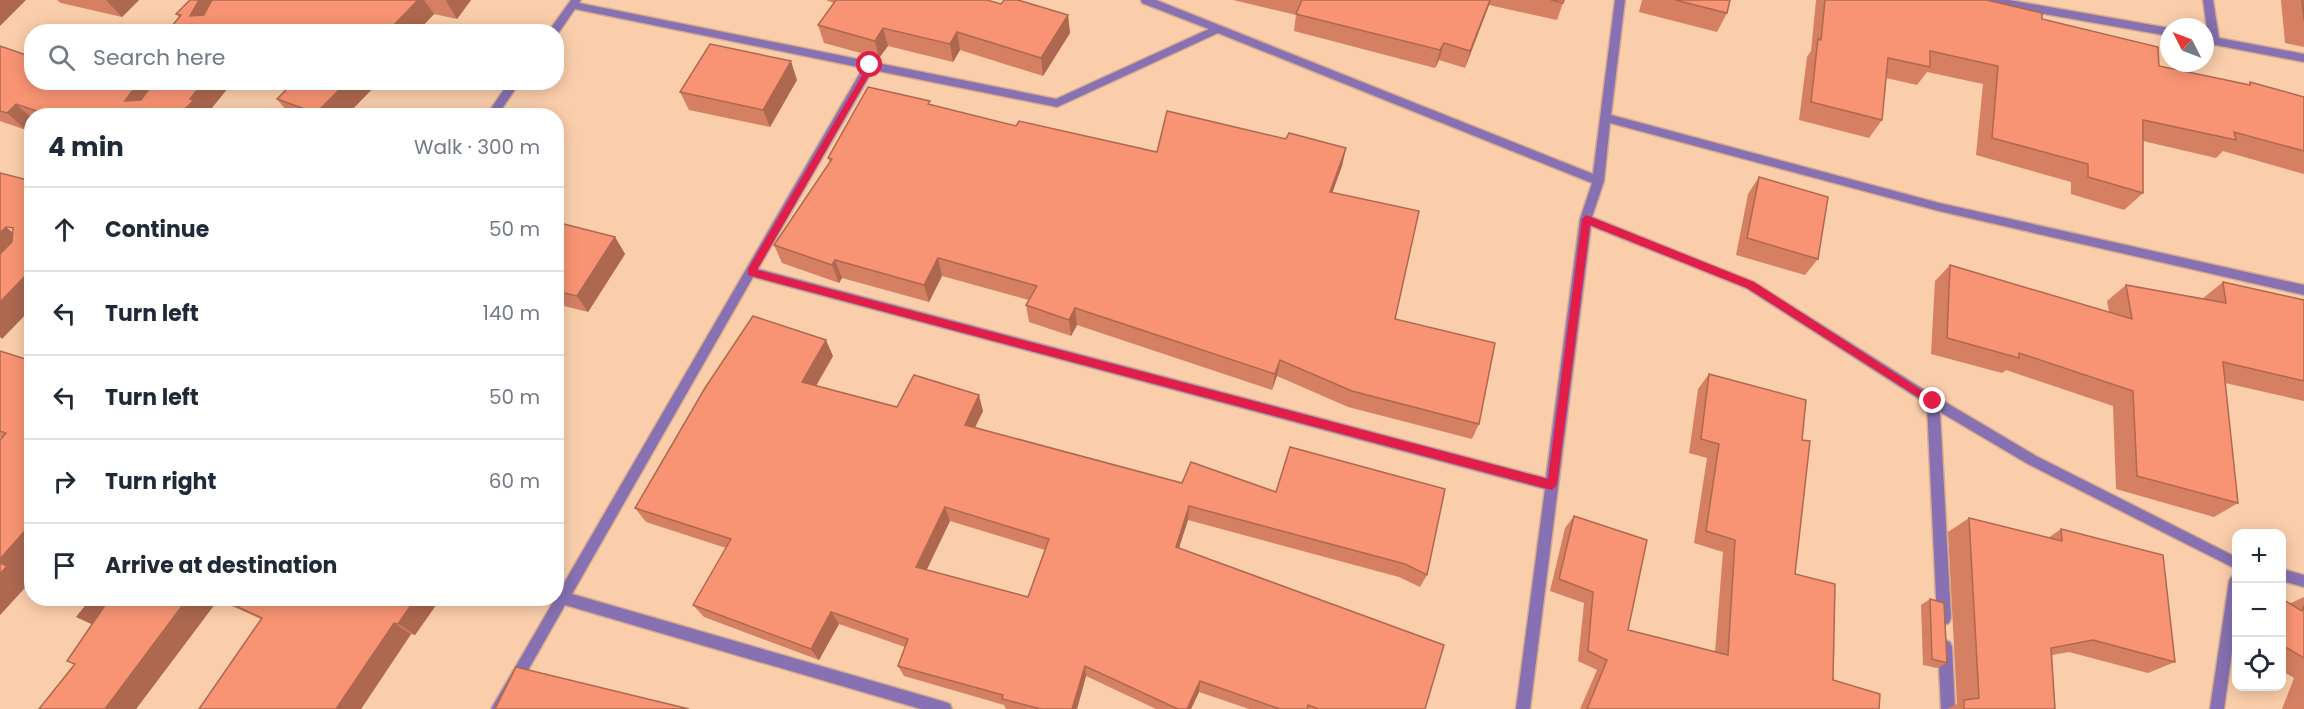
<!DOCTYPE html>
<html lang="en">
<head>
<meta charset="utf-8">
<style>
	body { margin:0; font-family:Poppins,sans-serif; background:#f2f2f3; color:#1f2937 }
	.controls { position:absolute; right:18px; bottom:18px; display:grid; overflow:hidden; border-radius:12px; box-shadow:0 3px 15px #0003 }
	.controls button { width:54px; height:54px; display:grid; place-items:center; padding:0; border:0; border-bottom:2px solid #e0e1e3; background:#fff; color:#1f2937; font:30px sans-serif }
	.compass { position:absolute; left:2160px; top:18px; width:54px; height:54px; border-radius:50%; background:#fff; box-shadow:0 3px 15px #0003; rotate:312deg }
	.stop { position:absolute; width:18px; height:18px; margin:-14px; border:4px solid #e11d48; border-radius:50%; background:#fff }
	.stop.end { background:#e11d48; border-color:#fff; box-shadow:0 2px 6px #0008 }
	.list { margin:0; padding:0; list-style:none }
	h2 { display:flex; justify-content:space-between; align-items:center; height:78px; margin:0; padding:0 24px; font-size:26px }
	h2 small { font-size:20px; font-weight:400; color:#747a83 }
	.list li { display:grid; grid-template-columns:39px 1fr auto; gap:18px; align-items:center; box-sizing:border-box; height:84px; padding:0 24px; border-top:2px solid #e0e1e3 }
	.list b { display:block; font-size:22px; white-space:nowrap }
	.list em { font-size:20px; font-style:normal; color:#747a83 }
	.icon { flex:none; width:33px; height:33px; fill:none; stroke:currentColor; stroke-width:2; stroke-linecap:round; stroke-linejoin:round }
	.map { position:relative; flex:none; width:2304px; height:709px; overflow:hidden }
	.search { position:absolute; background:#fff; box-shadow:0 3px 15px #0003; left:24px; top:24px; width:540px; height:66px; display:flex; align-items:center; gap:15px; box-sizing:border-box; padding:0 21px; border-radius:24px; color:#747a83; font-size:22px }
	.panel { position:absolute; background:#fff; box-shadow:0 3px 15px #0003; left:24px; top:108px; width:540px; height:498px; border-radius:24px }
	.map>svg:first-child { display:block }
	.lines { fill:none; stroke-linecap:round; stroke-linejoin:round }
	.minor-casing { stroke:#d5ac8d; stroke-width:3 }
	.minor { fill:#8771b2; fill-rule:evenodd }
	.wall { fill:#d57f63; fill-rule:evenodd }
	.shaded-wall { fill:#ae6850 }
	.building { fill:#f89473; stroke:#ae6850; stroke-width:1.5; fill-rule:evenodd }
	.route { fill:#e11d48 }
</style>
</head>
<body>
<div class="map">
<svg width="2304" height="709" viewBox="0 0 2304 709">
	<rect width="100%" height="100%" fill="#fbceab"/>
	<g class="lines">
		<!-- minor casing -->
		<g class="minor-casing">
			<g id="minor">
				<path d="M571,0H581L579,3L1056,99L1209,29L1142,3L1141,0H1156L1593,174L1615,0H1625L1611,115L1939,203L2304,285V295L1939,211L1610,123L1604,181L1592,217L1754,282L1918,386L2036,456L2236,557V569L2028,464L1940,412L1951,618L1949,623L1944,625L1939,623L1937,618L1927,404L1746,288L1591,226L1530,709H1516L1545,489L753,277L572,594L945,702L950,704L952,709H921L565,605L506,709H491L863,68L575,9L557,35L556,32H548ZM1218,33L1592,183L1580,219L1546,478L758,269L873,70L1057,107Z"/>
				<polygon points="1984,0 2009,0 2169,28 2169,36 1989,4"/>
				<polygon points="2203,0 2213,0 2219,38 2304,54 2304,62 2205,43 2205,35 2208,36"/>
				<polygon points="509,82 520,82 497,116 486,116"/>
				<polygon points="2282,569 2304,575 2304,587 2282,581"/>
				<polygon points="2236,575 2236,623 2224,709 2210,709 2229,581 2231,577"/>
				<polygon points="1945,640 1950,642 1952,647 1955,709 1941,709 1938,647 1940,642"/>
			</g>
		</g>
		<!-- minor -->
		<use href="#minor" class="minor"/>
	</g>
	<!-- wall -->
	<g class="wall">
		<polygon points="57,0 139,0 122,17 61,3"/>
		<polygon points="190,0 471,0 457,19 434,14 417,32 167,32 179,17 176,14"/>
		<polygon points="826,0 987,0 1001,4 1068,15 1070,33 1043,76 960,50 953,62 888,46 879,58 824,43 818,25 834,3"/>
		<polygon points="1233,0 1564,0 1557,20 1489,5 1465,68 1439,60 1435,68 1294,31 1296,15"/>
		<polygon points="1642,0 1730,0 1727,13 1717,32 1639,12"/>
		<polygon points="1816,0 1987,0 2042,19 2159,66 2248,85 2250,82 2304,97 2304,174 2223,151 2216,158 2143,141 2143,193 2124,210 2071,194 2071,182 1976,155 1983,84 1927,72 1917,85 1886,78 1882,120 1869,138 1799,120 1807,57 1811,51"/>
		<polygon points="2281,0 2304,0 2304,47 2285,43"/>
		<polygon points="0,46 119,88 208,116 32,116 32,125 26,130 0,121"/>
		<polygon points="797,80 770,127 689,110 680,92"/>
		<polygon points="374,87 346,116 291,116 277,99"/>
		<polygon points="931,105 1016,126 1157,152 1286,139 1346,148 1342,166 1332,193 1395,319 1479,424 1472,439 1348,407 1277,376 1272,390 1077,325 1071,336 1029,322 1026,305 1029,300 942,276 929,302 842,278 839,283 782,263 774,245 830,162 828,158"/>
		<polygon points="1759,177 1818,259 1805,275 1736,255 1748,194"/>
		<polygon points="556,222 615,237 625,254 588,312 556,304"/>
		<polygon points="1950,265 2109,312 2107,301 2126,285 2202,299 2223,282 2304,300 2304,401 2225,383 2238,503 2214,517 2116,489 2113,406 2006,370 2002,373 1931,354 1935,281"/>
		<polygon points="0,351 32,361 32,565 24,574 32,578 32,580 0,615 0,440 1,438 0,437"/>
		<path d="M833,356L816,386L897,407L983,411L975,427L1182,483L1191,462L1427,575L1420,587L1399,577L1188,520L1179,548L1425,709H1249L1199,692L1191,709H1156L1086,676L1077,709H1006L1004,705L904,676L898,666L905,647L839,624L819,660L704,617L693,605L726,548L646,522L635,508ZM950,521L1045,550L1028,597L926,570Z"/>
		<polygon points="1709,374 1802,440 1795,574 1833,680 1879,709 1580,709 1597,670 1578,661 1584,603 1550,591 1565,528 1574,516 1628,630 1715,652 1723,552 1694,543 1707,458 1689,453 1698,389"/>
		<polygon points="1969,518 2048,538 2061,529 2175,662 2148,673 2069,652 2052,655 2055,709 1947,709 1957,704 1948,532"/>
		<polygon points="2304,597 2304,709 2282,709 2294,678 2282,671 2282,599 2289,604"/>
		<polygon points="91,598 441,598 415,635 411,634 361,709 199,709 261,619 218,600 136,709 39,709 75,664 92,624"/>
		<polygon points="1930,599 1947,663 1937,668 1923,665 1921,605"/>
	</g>
	<!-- shaded-wall -->
	<g class="shaded-wall">
		<polygon points="0,0 26,0 0,26"/>
		<polygon points="106,0 139,0 122,17"/>
		<polygon points="199,0 223,0 207,32 190,16"/>
		<polygon points="418,0 424,0 434,14 417,32 387,32"/>
		<polygon points="447,0 471,0 457,19 446,1"/>
		<polygon points="1490,0 1491,0 1489,5 1465,68 1470,51"/>
		<polygon points="1068,15 1070,33 1043,76 1041,58"/>
		<polygon points="249,27 253,32 245,32"/>
		<polygon points="883,28 888,46 879,58 875,41"/>
		<polygon points="957,32 960,50 953,62 950,44"/>
		<polygon points="1444,43 1439,60 1435,68 1440,50"/>
		<polygon points="791,61 797,80 770,127 763,110"/>
		<polygon points="139,82 169,82 144,116 125,101"/>
		<polygon points="203,82 233,82 207,114 208,116 178,116"/>
		<polygon points="347,82 371,82 374,87 346,116 318,116 316,113"/>
		<polygon points="16,104 32,118 32,125 26,130 7,113"/>
		<polygon points="1346,148 1342,166 1326,210 1330,192"/>
		<polygon points="6,227 27,244 0,273 0,233"/>
		<polygon points="615,237 625,254 588,312 577,296"/>
		<polygon points="938,258 942,276 929,302 924,285"/>
		<polygon points="835,260 842,278 839,283 832,265"/>
		<polygon points="32,269 32,308 2,339 0,337 0,302"/>
		<polygon points="1075,308 1077,325 1071,336 1069,320"/>
		<polygon points="826,340 833,356 809,398 802,382"/>
		<polygon points="1280,360 1277,376 1272,390 1275,374"/>
		<polygon points="979,395 983,411 969,440 965,425"/>
		<polygon points="1189,506 1188,520 1175,560 1176,547"/>
		<polygon points="945,507 950,521 922,580 916,567"/>
		<polygon points="32,523 32,565 24,574 32,578 32,580 0,615 0,559"/>
		<polygon points="91,598 124,598 100,628 76,617"/>
		<polygon points="188,598 215,598 218,600 136,709 105,709"/>
		<polygon points="416,598 441,598 415,635 398,624"/>
		<polygon points="831,612 839,624 819,660 811,649"/>
		<polygon points="394,623 411,634 361,709 336,709"/>
		<polygon points="1085,666 1086,676 1077,709 1072,709"/>
		<polygon points="1200,681 1199,692 1191,709 1187,709"/>
	</g>
	<!-- building -->
	<g class="building">
		<polygon points="190,0 199,0 190,16 204,15 212,0 418,0 387,32 273,32 249,27 245,32 167,32 181,15 176,14"/>
		<polygon points="836,0 987,0 1001,4 1004,0 1018,0 1068,15 1041,58 957,32 950,44 883,28 875,41 818,25"/>
		<polygon points="1302,0 1490,0 1470,51 1444,43 1440,50 1296,14"/>
		<polygon points="1551,0 1564,0 1563,3"/>
		<polygon points="1675,0 1730,0 1727,13"/>
		<polygon points="1825,0 1987,0 2042,13 2042,19 2158,47 2159,66 2250,85 2250,82 2304,97 2304,151 2234,132 2236,140 2143,120 2143,193 2088,177 2088,164 1992,138 1998,66 1930,51 1930,67 1888,58 1882,120 1811,102 1818,39 1821,40"/>
		<polygon points="2302,0 2304,0 2304,20"/>
		<polygon points="710,44 791,61 763,110 680,92"/>
		<polygon points="0,46 32,57 32,82 104,82 119,88 124,82 139,82 125,101 141,100 154,82 203,82 190,99 194,100 178,116 52,116 16,104 7,113 0,111"/>
		<polygon points="294,82 347,82 316,113 277,99"/>
		<polygon points="868,87 930,101 928,104 1016,126 1019,121 1157,152 1167,111 1286,139 1289,133 1346,148 1330,192 1419,211 1395,319 1495,343 1479,424 1352,391 1280,360 1275,374 1075,308 1069,320 1026,305 1037,286 938,258 924,285 835,260 832,265 774,245 832,159 828,158"/>
		<polygon points="0,173 32,181 32,269 0,302 0,254 12,242 13,228 6,227 0,233"/>
		<polygon points="1759,177 1828,197 1818,259 1747,238"/>
		<polygon points="556,222 615,237 577,296 556,291"/>
		<polygon points="1950,265 2132,319 2126,285 2226,303 2223,282 2304,300 2304,381 2223,362 2238,503 2137,476 2133,391 2019,353 2019,358 1947,338"/>
		<path d="M753,316L826,340L802,382L897,407L914,375L979,395L965,425L1182,483L1191,462L1276,492L1290,447L1445,489L1427,575L1405,564L1189,506L1176,547L1444,645L1425,709H1319L1308,705L1307,709H1280L1200,681L1187,709H1178L1085,666L1072,709H1041L1002,699L1003,695L898,666L908,639L831,612L811,649L693,605L731,539L635,508L705,388ZM945,507L1049,539L1028,597L916,567Z"/>
		<polygon points="0,351 32,361 32,523 0,559 0,440 6,433 0,431"/>
		<polygon points="1709,374 1806,400 1802,440 1810,441 1795,574 1835,584 1833,680 1880,694 1879,709 1587,709 1607,660 1588,651 1593,592 1559,579 1574,516 1647,540 1628,630 1728,655 1735,540 1706,531 1719,444 1701,439"/>
		<polygon points="1969,518 2062,541 2061,529 2163,555 2175,662 2093,640 2051,648 2055,709 1964,709 1964,700 1979,698"/>
		<polygon points="0,563 7,566 0,574"/>
		<polygon points="110,598 188,598 105,709 39,709 75,664 67,661"/>
		<polygon points="219,598 416,598 398,624 394,623 336,709 199,709 262,618"/>
		<polygon points="1930,599 1944,603 1947,663 1932,659"/>
		<polygon points="2282,599 2302,611 2304,605 2304,658 2282,645"/>
		<polygon points="516,667 689,709 495,709"/>
	</g>
	<!-- route -->
	<polygon class="route" points="870,62 875,65 757,270 1548,479 1582,219 1586,215 1754,282 1938,401 1933,406 1929,404 1747,288 1590,225 1557,485 1552,490 748,275 748,269"/>
</svg>
<div class="controls">
<button>+</button>
<button>−</button>
<button><svg class="icon" aria-label="locate" viewBox="0 0 24 24"><circle cx="12" cy="12" r="6"/><path d="M12 2v4M12 18v4M2 12h4M18 12h4"/></svg></button>
</div>
<svg class="compass" viewBox="-18 -18 36 36"><path d="M0-13l5 13h-10z" fill="#e53935"/><path d="M0 13l5-13h-10z" fill="#747a83"/></svg>
<div class="stop" style="left:870px;top:65px"></div>
<div class="stop end" style="left:1933px;top:401px"></div>
<div class="search"><svg class="icon" aria-label="search" viewBox="0 0 24 24"><circle cx="10" cy="10" r="6"/><path d="M15 15l6 6"/></svg>Search here</div>
<section class="panel">
<h2>4 min<small>Walk · 300 m</small></h2>
<ul class="list">
<li><svg class="icon" aria-label="ahead" viewBox="0 0 24 24"><path d="M12 20V5M6 11l6-6 6 6"/></svg><div><b>Continue</b></div><em>50 m</em></li>
<li><svg class="icon" aria-label="left" viewBox="0 0 24 24"><path d="M17 20v-9H6M10 6l-5 5 5 5"/></svg><div><b>Turn left</b></div><em>140 m</em></li>
<li><svg class="icon" aria-label="left" viewBox="0 0 24 24"><path d="M17 20v-9H6M10 6l-5 5 5 5"/></svg><div><b>Turn left</b></div><em>50 m</em></li>
<li><svg class="icon" aria-label="right" viewBox="0 0 24 24"><path d="M7 20v-9h11M14 6l5 5-5 5"/></svg><div><b>Turn right</b></div><em>60 m</em></li>
<li><svg class="icon" aria-label="arrive" viewBox="0 0 24 24"><path d="M6 21V4h12l-3 4 3 4H6"/></svg><div><b>Arrive at destination</b></div></li>
</ul>
</section>
</div>
</body>
</html>
